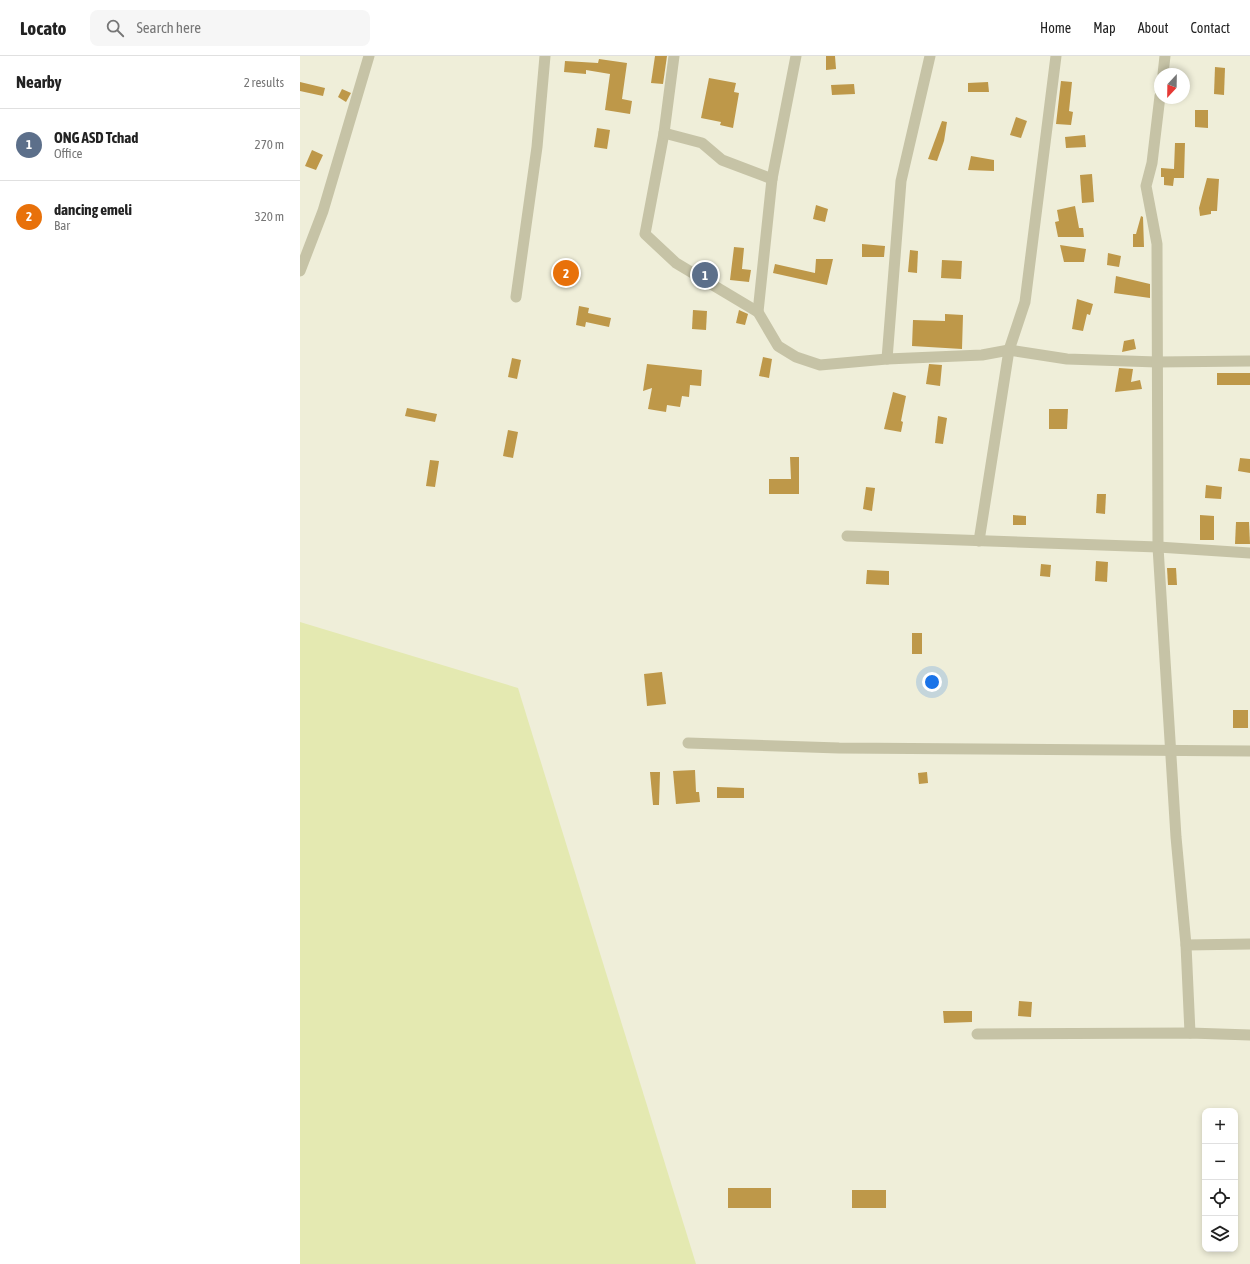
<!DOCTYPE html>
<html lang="en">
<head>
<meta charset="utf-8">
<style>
	body { margin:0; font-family:"Asap Condensed",sans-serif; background:#f6f6f6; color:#222 }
	.controls { position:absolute; right:12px; bottom:12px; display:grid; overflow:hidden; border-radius:8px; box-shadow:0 2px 6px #0003 }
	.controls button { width:36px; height:36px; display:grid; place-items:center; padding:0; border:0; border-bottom:1px solid #e0e0e0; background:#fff; color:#222; font:20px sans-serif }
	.compass { position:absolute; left:854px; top:12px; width:36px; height:36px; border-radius:50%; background:#fff; box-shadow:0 2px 6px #0003; rotate:202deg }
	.you { position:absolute; left:632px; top:626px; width:14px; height:14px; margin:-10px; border:3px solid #fff; border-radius:50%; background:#1a73e8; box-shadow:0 0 0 6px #1a73e833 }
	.badge { display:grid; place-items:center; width:26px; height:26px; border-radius:50%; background:#d93025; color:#fff; font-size:13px; font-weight:700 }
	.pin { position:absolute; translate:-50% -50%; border:2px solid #fff; box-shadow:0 1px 4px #0006 }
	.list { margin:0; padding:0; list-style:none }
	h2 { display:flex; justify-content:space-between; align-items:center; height:52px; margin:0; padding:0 16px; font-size:17px }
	h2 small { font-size:13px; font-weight:400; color:#767676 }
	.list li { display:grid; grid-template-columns:26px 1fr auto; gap:12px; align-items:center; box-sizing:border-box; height:72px; padding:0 16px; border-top:1px solid #e0e0e0 }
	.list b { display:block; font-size:15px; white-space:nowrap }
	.list p { margin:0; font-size:13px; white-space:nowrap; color:#767676 }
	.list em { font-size:13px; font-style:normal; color:#767676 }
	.icon { flex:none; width:22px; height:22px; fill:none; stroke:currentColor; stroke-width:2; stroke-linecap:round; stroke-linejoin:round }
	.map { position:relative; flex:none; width:950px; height:1208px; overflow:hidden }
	header { display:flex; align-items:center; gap:24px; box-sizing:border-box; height:56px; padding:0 20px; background:#fff; border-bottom:1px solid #e0e0e0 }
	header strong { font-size:19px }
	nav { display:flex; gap:22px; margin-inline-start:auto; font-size:14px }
	.search { width:280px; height:36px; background:#f6f6f6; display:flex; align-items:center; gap:10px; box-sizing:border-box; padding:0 14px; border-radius:8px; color:#767676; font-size:15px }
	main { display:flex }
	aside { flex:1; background:#fff }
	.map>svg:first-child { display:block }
	.sand { fill:#e4e9b1 }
	.building { fill:#be9849 }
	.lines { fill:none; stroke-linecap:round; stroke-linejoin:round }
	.minor { stroke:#c6c3a6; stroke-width:11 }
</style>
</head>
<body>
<header>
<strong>Locato</strong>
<div class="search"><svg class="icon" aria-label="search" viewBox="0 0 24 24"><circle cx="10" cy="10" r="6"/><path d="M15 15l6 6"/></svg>Search here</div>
<nav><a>Home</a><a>Map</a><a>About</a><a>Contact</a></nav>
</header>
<main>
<aside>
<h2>Nearby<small>2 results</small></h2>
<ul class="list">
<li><span class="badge" style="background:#5c6f8a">1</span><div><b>ONG ASD Tchad</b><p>Office</p></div><em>270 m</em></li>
<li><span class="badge" style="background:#e8710a">2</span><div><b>dancing emeli</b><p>Bar</p></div><em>320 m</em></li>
</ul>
</aside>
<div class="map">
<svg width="950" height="1208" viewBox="0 0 950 1208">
	<rect width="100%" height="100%" fill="#efeed9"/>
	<!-- sand -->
	<polygon class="sand" points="0,566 218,632 396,1208 0,1208"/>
	<!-- building -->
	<g class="building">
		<polygon points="355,0 367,0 363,28 351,27"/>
		<polygon points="526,0 535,0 536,13 526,14"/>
		<polygon points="299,3 327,7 322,43 332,45 330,58 305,54 310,18 286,14 286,18 264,16 265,5 298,7"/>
		<polygon points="915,11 925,12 924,39 914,38"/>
		<polygon points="409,22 436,27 434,36 439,37 433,72 420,69 421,66 401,62"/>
		<polygon points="761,25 772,26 769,55 773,56 771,69 756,68"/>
		<polygon points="0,26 25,32 23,40 0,35"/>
		<polygon points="688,26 689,36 668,36 668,27"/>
		<polygon points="554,28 555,38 532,39 531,29"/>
		<polygon points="42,33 51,37 46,46 38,41"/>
		<polygon points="895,54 908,54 908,72 895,71"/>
		<polygon points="716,61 727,65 721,82 710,79"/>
		<polygon points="642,65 647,66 644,85 637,105 628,103"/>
		<polygon points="297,72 310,74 307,93 294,91"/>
		<polygon points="785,79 786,91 766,92 765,81"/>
		<polygon points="875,87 885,87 884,122 874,122 873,130 864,129 864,121 861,121 861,112 874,113"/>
		<polygon points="12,94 23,99 16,114 5,110"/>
		<polygon points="671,100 694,104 694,115 668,114"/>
		<polygon points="792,118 794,146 782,147 780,119"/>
		<polygon points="907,122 919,123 917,155 911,155 911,158 900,160 899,152"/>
		<polygon points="516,149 528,153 525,166 513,163"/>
		<polygon points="775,150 779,172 783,172 784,181 758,181 755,166 759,165 757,154"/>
		<polygon points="841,160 843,161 844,191 833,191 833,178 836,178"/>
		<polygon points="562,188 585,190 584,201 562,201"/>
		<polygon points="760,189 786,193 784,206 764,206"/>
		<polygon points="434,191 444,192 442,213 451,214 449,226 430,224"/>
		<polygon points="610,194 618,195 617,217 608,216"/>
		<polygon points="808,197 821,200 819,211 807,209"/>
		<polygon points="516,203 533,203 527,229 473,217 475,208 515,217"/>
		<polygon points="642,204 662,205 661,223 641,222"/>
		<polygon points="816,220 850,228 850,242 814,237"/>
		<polygon points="777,243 793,248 790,259 787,258 783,275 772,273"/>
		<polygon points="279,250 289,252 288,257 311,262 309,271 286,266 285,271 276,269"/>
		<polygon points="393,254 407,255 406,274 392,273"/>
		<polygon points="439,254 448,258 445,269 436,267"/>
		<polygon points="645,258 663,259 662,293 612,290 613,264 645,265"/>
		<polygon points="834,283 836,293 822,296 824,285"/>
		<polygon points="463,301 472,303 469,322 459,320"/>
		<polygon points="212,302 221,304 217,323 208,321"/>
		<polygon points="347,308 402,314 401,330 390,329 389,341 382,340 380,351 367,349 366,356 348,353 352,332 343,335"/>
		<polygon points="629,308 642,309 640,330 626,328"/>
		<polygon points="819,312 833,313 831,326 840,324 842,333 815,336"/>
		<rect x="917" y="317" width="33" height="12"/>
		<polygon points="593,336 606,340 601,365 603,366 601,376 584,373"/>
		<polygon points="107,352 137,358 135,366 105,360"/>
		<polygon points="749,353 768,353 767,373 749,373"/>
		<polygon points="638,360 647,362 643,388 635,387"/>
		<polygon points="208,374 218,376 213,402 203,400"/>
		<polygon points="490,401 499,401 499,438 469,438 469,423 491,423"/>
		<polygon points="940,402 950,403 950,417 938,415"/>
		<polygon points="130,404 139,405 135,431 126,430"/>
		<polygon points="906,429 922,431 921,443 905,442"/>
		<polygon points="566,431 575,432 572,455 563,453"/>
		<polygon points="797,438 806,438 805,458 796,457"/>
		<polygon points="713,459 726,460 726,469 713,469"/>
		<polygon points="900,459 914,460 914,484 900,484"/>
		<polygon points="936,466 949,466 950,488 935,488"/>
		<polygon points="796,505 808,506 807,526 795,525"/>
		<polygon points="741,508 751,509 750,521 740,520"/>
		<polygon points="867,512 876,512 877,529 868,529"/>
		<polygon points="567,514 589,515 589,529 566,528"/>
		<rect x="612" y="577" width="10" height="21"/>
		<polygon points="362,616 366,648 347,650 344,618"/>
		<rect x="933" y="654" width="15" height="18"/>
		<polygon points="395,714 396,736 399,736 400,746 376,748 373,715"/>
		<polygon points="350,716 360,716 359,749 353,749"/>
		<polygon points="627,716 628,727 619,728 618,717"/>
		<polygon points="417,731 444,732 444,742 417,742"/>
		<polygon points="719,945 732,946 731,961 718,960"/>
		<polygon points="643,955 672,955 672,966 644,967"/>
		<rect x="428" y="1132" width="43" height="20"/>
		<rect x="552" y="1134" width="34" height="18"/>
	</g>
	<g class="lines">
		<!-- minor -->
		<g class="minor">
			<polyline points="374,0 364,77 345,178 376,207 458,256 478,290 496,301 520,309 587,303 682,299 709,294 767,303 857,306 950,305"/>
			<polyline points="863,18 865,0"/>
			<polyline points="860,40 852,107 846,130 857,188 858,491 876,781 886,889 890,977"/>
			<polyline points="364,77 402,87 422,104 472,123"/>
			<polyline points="0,215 23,155 69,0"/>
			<polyline points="216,241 237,91 245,0"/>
			<polyline points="458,256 472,123 496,0"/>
			<polyline points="587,303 601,125 630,0"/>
			<polyline points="547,480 858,491 950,497"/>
			<polyline points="679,485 709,294 725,246 756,0"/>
			<polyline points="388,687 539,692 950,695"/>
			<polyline points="886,889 950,888"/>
			<polyline points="677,978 890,977 950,979"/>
		</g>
	</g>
</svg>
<div class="controls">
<button>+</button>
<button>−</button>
<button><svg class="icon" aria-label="locate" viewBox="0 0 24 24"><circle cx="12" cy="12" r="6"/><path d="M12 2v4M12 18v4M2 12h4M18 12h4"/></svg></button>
<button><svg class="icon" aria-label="layers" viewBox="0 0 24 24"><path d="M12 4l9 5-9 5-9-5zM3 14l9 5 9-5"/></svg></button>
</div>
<svg class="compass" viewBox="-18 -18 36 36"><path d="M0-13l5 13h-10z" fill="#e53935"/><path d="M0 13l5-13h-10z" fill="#767676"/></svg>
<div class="you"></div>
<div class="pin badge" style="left:405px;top:219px;background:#5c6f8a">1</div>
<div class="pin badge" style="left:266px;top:217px;background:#e8710a">2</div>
</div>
</main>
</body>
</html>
